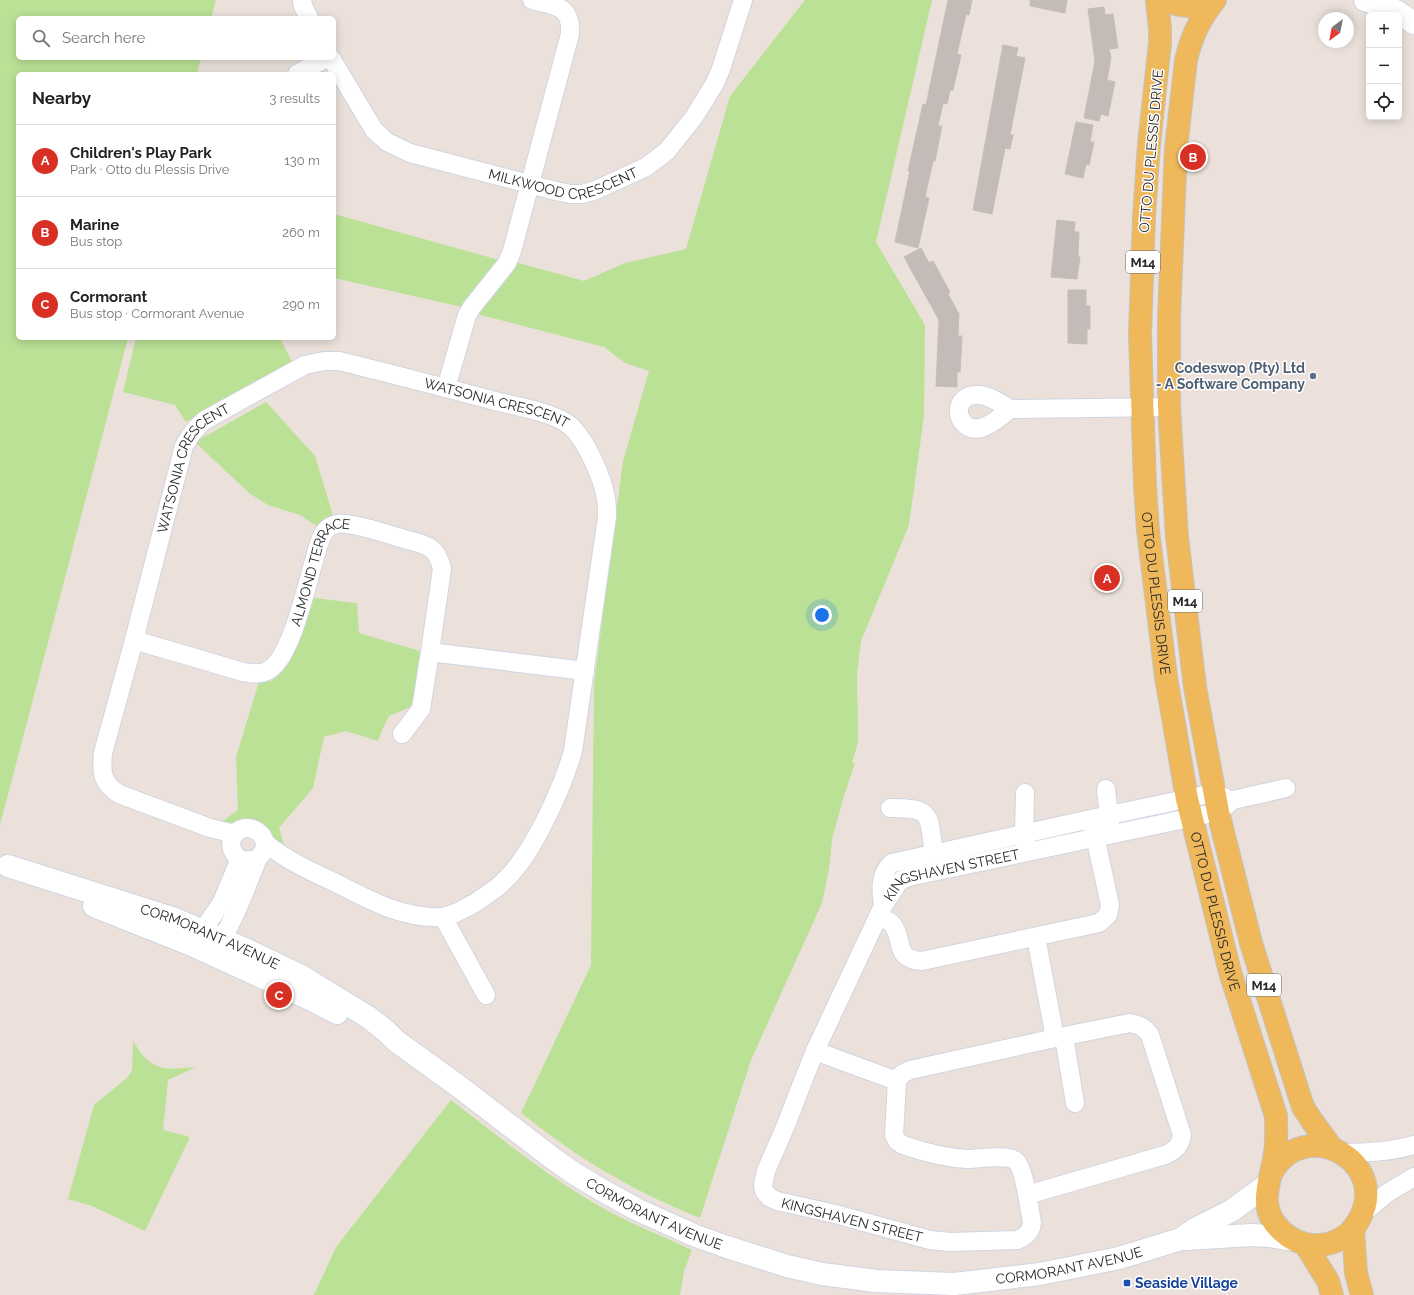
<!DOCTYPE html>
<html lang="en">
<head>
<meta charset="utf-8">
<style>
	body { margin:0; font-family:Raleway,sans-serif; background:#f2f2f2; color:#222 }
	.controls { position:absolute; right:12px; top:12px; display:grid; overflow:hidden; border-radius:6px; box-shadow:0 2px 10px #0003 }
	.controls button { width:36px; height:36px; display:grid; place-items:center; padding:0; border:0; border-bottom:1px solid #e0e0e0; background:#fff; color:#222; font:20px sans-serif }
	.compass { position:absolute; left:1318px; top:12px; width:36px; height:36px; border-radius:50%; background:#fff; box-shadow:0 2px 10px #0003; rotate:212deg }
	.you { position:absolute; left:822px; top:615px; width:14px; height:14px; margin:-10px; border:3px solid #fff; border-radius:50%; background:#1a73e8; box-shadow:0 0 0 6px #1a73e833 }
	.badge { display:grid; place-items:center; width:26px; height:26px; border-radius:50%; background:#d93025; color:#fff; font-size:13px; font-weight:700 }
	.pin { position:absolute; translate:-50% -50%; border:2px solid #fff; box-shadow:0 1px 4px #0006 }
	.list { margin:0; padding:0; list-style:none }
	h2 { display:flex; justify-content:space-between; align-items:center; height:52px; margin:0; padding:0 16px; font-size:17px }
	h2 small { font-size:13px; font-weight:400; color:#767676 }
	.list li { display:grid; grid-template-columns:26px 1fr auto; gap:12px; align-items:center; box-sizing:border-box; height:72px; padding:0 16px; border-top:1px solid #e0e0e0 }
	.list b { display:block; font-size:15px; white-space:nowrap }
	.list p { margin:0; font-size:13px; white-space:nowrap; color:#767676 }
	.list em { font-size:13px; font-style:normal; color:#767676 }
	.icon { flex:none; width:22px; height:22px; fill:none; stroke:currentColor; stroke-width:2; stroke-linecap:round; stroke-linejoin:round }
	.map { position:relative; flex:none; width:1414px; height:1295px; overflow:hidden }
	.search { position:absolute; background:#fff; box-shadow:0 2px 10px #0003; left:16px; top:16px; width:320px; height:44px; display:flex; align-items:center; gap:10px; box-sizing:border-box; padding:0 14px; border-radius:6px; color:#767676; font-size:15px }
	.panel { position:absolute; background:#fff; box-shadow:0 2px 10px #0003; left:16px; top:72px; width:320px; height:268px; border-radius:6px }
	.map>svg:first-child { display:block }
	.green { fill:#bae196 }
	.building { fill:#c3bbb7; stroke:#c6bdb4 }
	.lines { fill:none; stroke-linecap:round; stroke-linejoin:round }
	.street-casing { stroke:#cfd5e1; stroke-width:20 }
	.secondary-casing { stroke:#cfd5e1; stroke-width:24 }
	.primary-casing { stroke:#c3c3c3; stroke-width:24 }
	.street { stroke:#fff; stroke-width:18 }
	.secondary { stroke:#fff; stroke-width:22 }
	.primary { stroke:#efb85b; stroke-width:22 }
	.service-dot { fill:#5c6f8a; stroke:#fff; stroke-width:1.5 }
	.transit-dot { fill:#1a4fb4; stroke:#fff; stroke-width:1.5 }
	.labels { text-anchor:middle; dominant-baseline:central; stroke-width:3; stroke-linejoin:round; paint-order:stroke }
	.shield { fill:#fff; stroke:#686868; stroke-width:1 }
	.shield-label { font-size:13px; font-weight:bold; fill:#282828 }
	.street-label { font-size:14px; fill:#282828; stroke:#fff }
	.service-label { font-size:14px; font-weight:bold; fill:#4e5e75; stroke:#fff; text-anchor:end }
	.transit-label { font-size:14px; font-weight:bold; fill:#164399; stroke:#fff; text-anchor:start }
</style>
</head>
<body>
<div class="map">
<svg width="1414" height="1295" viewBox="0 0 1414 1295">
	<rect width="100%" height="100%" fill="#ebe1da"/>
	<!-- green -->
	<g class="green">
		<polygon points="0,0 216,0 211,18 18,18 18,58 201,58 197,74 18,74 18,338 128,338 0,825"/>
		<path d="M805,0H932L876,242L925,325L924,416L909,525L861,641L857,673L858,742L852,763H855L844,796L832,839L829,869L822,903L751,1060L700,1218C658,1201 618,1181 580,1156C560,1143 541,1128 521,1113L591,965L594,684L623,461L649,371L625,363L604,347L473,313L515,262L584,281L625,263L686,249L730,96Z"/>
		<polygon points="334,214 499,260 462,307 334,278"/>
		<polygon points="136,338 280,338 293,364 186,422 175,405 123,392"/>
		<polygon points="266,402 315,456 334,519 318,527 300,515 268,505 249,493 195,442"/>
		<path d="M313,598L357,603L359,633L420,651L413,706L389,716L383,728L378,741L346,731L324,737L313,788L279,828L288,858L253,825L213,828L238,810L236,757L259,682C263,682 268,682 271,681C289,672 305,617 313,598Z"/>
		<path d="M133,1041C151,1072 164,1070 196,1067L168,1080L163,1130L190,1137L145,1231L92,1206L68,1199L94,1105L127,1078L132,1070Z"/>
		<path d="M451,1100C502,1139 553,1181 610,1212C636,1226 665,1237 692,1250L684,1271L680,1295H314L336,1247Z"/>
	</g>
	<!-- building -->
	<g class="building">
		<polygon points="948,0 972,0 969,15 966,14 957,54 961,55 953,90 950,90 947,104 943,103 938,126 942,126 935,161 933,161 925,197 929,198 918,248 895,242 910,171 908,171 923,104 926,105"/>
		<polygon points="1030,0 1067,0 1065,13 1030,6"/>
		<polygon points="1104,7 1105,15 1113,14 1118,48 1109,49 1111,58 1107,80 1115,82 1108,116 1101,114 1099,121 1084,118 1095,61 1088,9"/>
		<polygon points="1003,45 1018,48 1016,56 1025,58 1010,135 1013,135 1010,149 1005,148 992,214 973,210"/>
		<polygon points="1076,122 1093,125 1090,142 1094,142 1089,165 1086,164 1083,178 1065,174"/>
		<polygon points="1057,220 1075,222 1074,232 1079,232 1078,257 1080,257 1077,279 1051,277"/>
		<polygon points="921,248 929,263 933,261 950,292 948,294 959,314 958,336 962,336 960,372 957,372 957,387 936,386 939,320 904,257"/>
		<polygon points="1068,290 1086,290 1086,306 1090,306 1090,329 1087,329 1087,344 1068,343"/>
	</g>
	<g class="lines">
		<!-- street casing -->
		<g class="street-casing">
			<g id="street">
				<polyline points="302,0 303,6 309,18"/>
				<path id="s1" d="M331,58L374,130L387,142L410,153L556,191L570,194H582L596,190L646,167L667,151L694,117L715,83L721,69L743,0"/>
				<polyline points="297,74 326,58"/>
				<path d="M446,388L467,315L472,307L507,263L512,251L570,34C572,5 555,6 532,0"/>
				<path d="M1010,409C1000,403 988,394 976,395C948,396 957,437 984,427C994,423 1002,416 1010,409L1169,407"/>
				<path id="s2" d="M134,640L243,672C251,673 259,675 267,671C291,660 306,586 314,561C317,551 319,538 326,530C328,527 334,525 337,524C350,521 393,536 408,540C428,545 437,547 442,569L430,652L585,671"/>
				<polyline points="402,734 421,709 430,652"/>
				<polyline points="1106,789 1110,826"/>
				<polyline points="1025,793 1024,833 1026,845"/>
				<path d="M890,808C934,808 928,814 934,854"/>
				<path id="s3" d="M235,834L210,828L119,794C102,783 101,773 103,753L134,640L184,446C190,435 195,428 205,420L305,365L324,361H339C392,374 446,388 499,402C520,407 550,412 568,424C585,437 603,478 606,499C607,505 607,511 607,517L573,751C562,789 533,854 504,881C496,890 484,896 475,903C465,908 453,916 442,917C403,919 369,900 336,883C310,871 288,861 265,843"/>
				<path d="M883,906C881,891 879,874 892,863L1091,819L1214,793L1226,798"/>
				<polyline points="443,917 486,995"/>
				<path d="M878,917C883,919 889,920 892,924C905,939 892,959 922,961L1099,923L1108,915L1110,905L1093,827"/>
				<polyline points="1036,937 1055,1038"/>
				<polyline points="195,941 221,904 240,859"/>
				<path d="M214,951C234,923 245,890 258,858C280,838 244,815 233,837C231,840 231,845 232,849C236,861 248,863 258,858"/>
				<polyline points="1064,1037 1075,1103"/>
				<path d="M815,1051L897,1081L902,1074L910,1070L1055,1038L1130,1023C1140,1025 1144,1027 1150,1035L1182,1135C1180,1146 1175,1151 1165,1155L1027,1195"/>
				<path id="s4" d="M897,1081L894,1135L897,1141L903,1145C923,1152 946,1158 968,1159C980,1159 1007,1154 1016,1161C1024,1168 1029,1206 1031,1217C1034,1228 1028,1236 1017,1240L950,1242L930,1240L835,1214L777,1201L769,1197L764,1191L763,1185L766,1171L786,1125L801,1086L815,1051L883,906L898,883L903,879L913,876L1218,812L1233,800L1286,788"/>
				<path d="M1342,1153C1367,1153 1390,1152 1414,1145"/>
				<polyline points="1362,1214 1387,1193 1414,1177"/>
			</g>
		</g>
		<!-- secondary casing -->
		<g class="secondary-casing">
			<g id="secondary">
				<polyline points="1365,0 1396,11 1414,23"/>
				<path id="s5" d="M8,866L175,919L247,950L303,977L368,1017L386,1031L396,1041L461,1088L551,1157L575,1174L607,1193L638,1210L696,1236L727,1247L787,1266L822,1274L876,1281L954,1284L1040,1274L1119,1258L1181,1239L1195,1229L1231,1211L1267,1185"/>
				<polyline points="94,906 192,945 314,1001 337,1013"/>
				<polyline points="1186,1239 1251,1235 1270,1236 1294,1240"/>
			</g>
		</g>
		<!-- primary casing -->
		<g class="primary-casing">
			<g id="primary">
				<path id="s6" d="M1157,0L1160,29V43L1149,144L1144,217L1140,334L1145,487L1148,530L1166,677L1187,799L1230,972L1276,1116C1276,1128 1277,1141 1275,1153C1271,1182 1255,1208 1283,1232C1296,1244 1314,1248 1331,1243C1344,1239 1354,1230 1360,1218C1390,1160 1303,1114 1271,1174"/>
				<path d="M1165,0C1181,8 1196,8 1212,0"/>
				<path d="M1215,0C1200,18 1191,37 1186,60L1176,148L1169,317V407L1177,537L1195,687L1218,812L1251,943L1303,1107L1312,1121L1332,1148"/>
				<polyline points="1353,1229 1356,1273 1362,1295"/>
				<polyline points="1305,1244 1328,1281 1332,1295"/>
			</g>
		</g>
		<!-- street -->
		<use href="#street" class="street"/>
		<!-- secondary -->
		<use href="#secondary" class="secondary"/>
		<!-- primary -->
		<use href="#primary" class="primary"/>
	</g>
	<!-- markers -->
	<circle class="service-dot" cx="1313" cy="376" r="4"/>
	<rect class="transit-dot" x="1123" y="1279" width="8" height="8" rx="2"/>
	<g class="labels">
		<!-- shield labels -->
		<g class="shield">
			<rect x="1126" y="251" width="34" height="22" rx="3"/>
			<rect x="1168" y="590" width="34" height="22" rx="3"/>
			<rect x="1247" y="974" width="34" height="22" rx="3"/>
		</g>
		<g class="shield-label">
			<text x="1143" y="262">M14</text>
			<text x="1185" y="601">M14</text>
			<text x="1264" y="985">M14</text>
		</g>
		<!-- street labels -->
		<g class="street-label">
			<text transform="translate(1151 151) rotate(-85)">OTTO DU PLESSIS DRIVE</text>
			<text stroke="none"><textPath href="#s1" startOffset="286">MILKWOOD CRESCENT</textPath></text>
			<text stroke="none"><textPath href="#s3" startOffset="833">WATSONIA CRESCENT</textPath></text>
			<text stroke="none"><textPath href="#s3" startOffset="473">WATSONIA CRESCENT</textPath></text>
			<text stroke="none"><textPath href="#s2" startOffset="256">ALMOND TERRACE</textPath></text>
			<text stroke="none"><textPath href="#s6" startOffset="595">OTTO DU PLESSIS DRIVE</textPath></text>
			<text stroke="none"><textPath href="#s4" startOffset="924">KINGSHAVEN STREET</textPath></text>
			<text stroke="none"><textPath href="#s6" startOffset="919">OTTO DU PLESSIS DRIVE</textPath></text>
			<text stroke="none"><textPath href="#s5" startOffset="214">CORMORANT AVENUE</textPath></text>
			<text stroke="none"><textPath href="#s5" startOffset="741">CORMORANT AVENUE</textPath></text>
			<text transform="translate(852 1220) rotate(14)">KINGSHAVEN STREET</text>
			<text stroke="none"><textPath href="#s5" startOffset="1169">CORMORANT AVENUE</textPath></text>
		</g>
		<!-- service labels -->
		<g class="service-label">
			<text x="1305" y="368">Codeswop (Pty) Ltd<tspan x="1305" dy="16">- A Software Company</tspan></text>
		</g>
		<!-- transit labels -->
		<g class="transit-label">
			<text x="1135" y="1283">Seaside Village</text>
		</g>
	</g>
</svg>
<div class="controls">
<button>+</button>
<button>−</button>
<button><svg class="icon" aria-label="locate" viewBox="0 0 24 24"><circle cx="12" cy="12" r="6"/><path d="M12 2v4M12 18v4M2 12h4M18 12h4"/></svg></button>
</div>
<svg class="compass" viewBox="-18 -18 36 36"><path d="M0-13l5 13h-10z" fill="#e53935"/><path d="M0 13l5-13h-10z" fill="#767676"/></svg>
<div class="you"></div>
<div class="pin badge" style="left:1107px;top:578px">A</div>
<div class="pin badge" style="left:1193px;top:157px">B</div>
<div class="pin badge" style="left:279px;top:995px">C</div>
<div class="search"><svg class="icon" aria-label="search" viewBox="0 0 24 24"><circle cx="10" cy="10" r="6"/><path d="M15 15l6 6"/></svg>Search here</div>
<section class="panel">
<h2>Nearby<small>3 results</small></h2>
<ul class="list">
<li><span class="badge">A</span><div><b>Children's Play Park</b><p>Park · Otto du Plessis Drive</p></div><em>130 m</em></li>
<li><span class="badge">B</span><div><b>Marine</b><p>Bus stop</p></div><em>260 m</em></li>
<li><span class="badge">C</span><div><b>Cormorant</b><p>Bus stop · Cormorant Avenue</p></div><em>290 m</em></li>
</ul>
</section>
</div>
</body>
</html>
